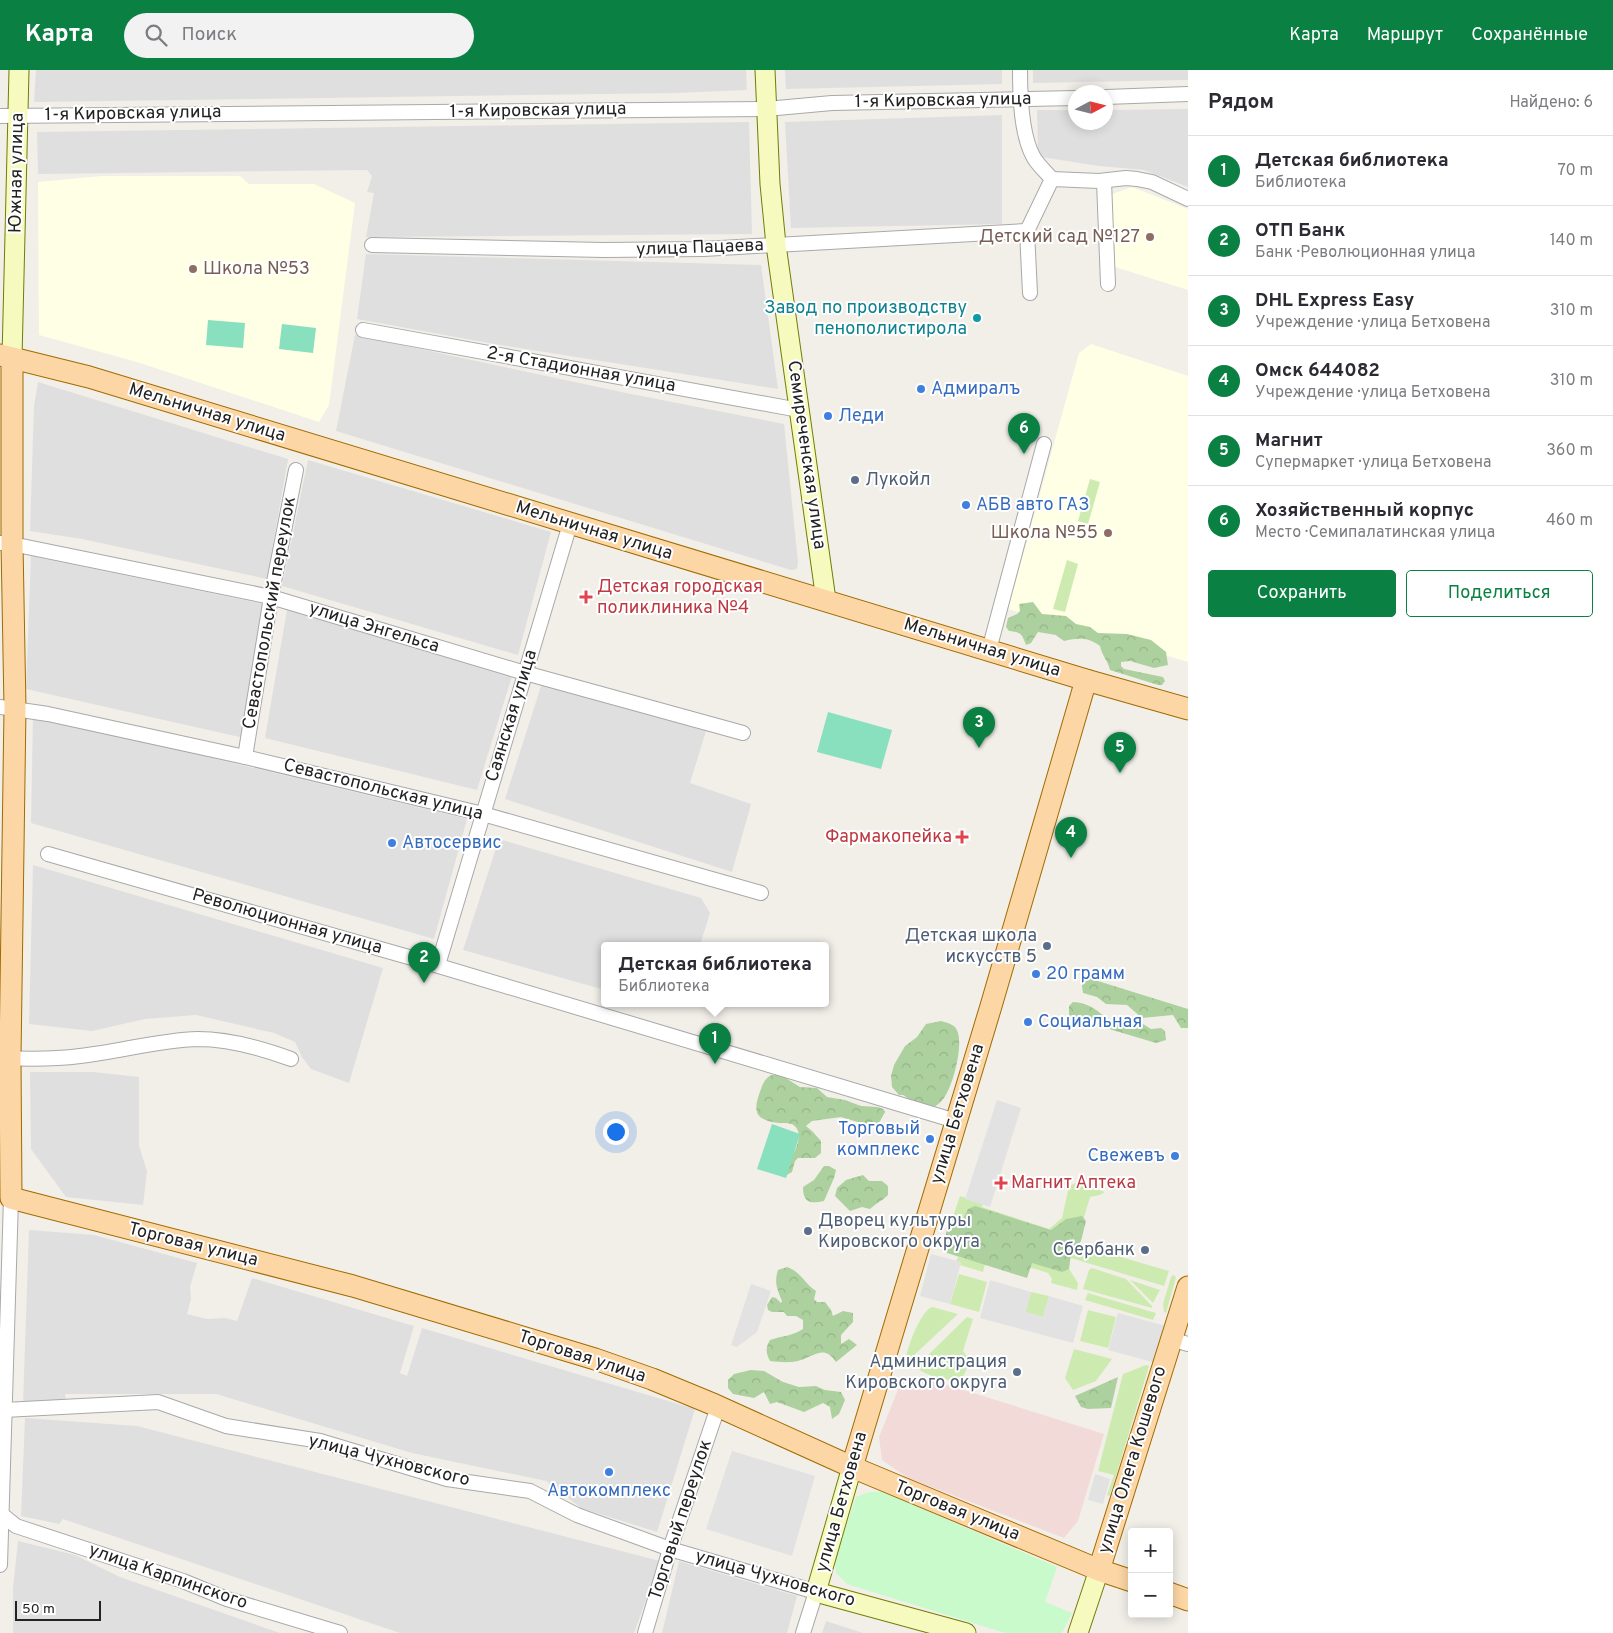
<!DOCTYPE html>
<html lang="ru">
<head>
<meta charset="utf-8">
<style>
	body { margin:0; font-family:Overpass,sans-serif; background:#f2f2f3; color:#2b2b33 }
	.controls { position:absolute; right:15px; bottom:15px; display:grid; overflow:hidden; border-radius:5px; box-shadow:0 2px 12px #0003 }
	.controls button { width:45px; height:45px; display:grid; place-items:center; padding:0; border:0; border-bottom:1px solid #e1e1e2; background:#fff; color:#2b2b33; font:25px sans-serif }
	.compass { position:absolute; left:1068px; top:15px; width:45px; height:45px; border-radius:50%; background:#fff; box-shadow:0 2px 12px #0003; rotate:83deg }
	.scale { position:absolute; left:15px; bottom:12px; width:86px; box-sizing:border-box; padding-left:5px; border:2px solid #222; border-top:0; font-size:14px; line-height:18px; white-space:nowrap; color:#222; -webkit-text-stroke:4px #fff; paint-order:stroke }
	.you { position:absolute; left:615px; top:1061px; width:18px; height:18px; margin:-12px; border:4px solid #fff; border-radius:50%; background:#1a73e8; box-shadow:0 0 0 8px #1a73e833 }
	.badge { display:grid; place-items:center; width:32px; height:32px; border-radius:50%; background:#0b8043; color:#fff; font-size:16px; font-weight:700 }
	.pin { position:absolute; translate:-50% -41px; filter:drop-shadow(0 1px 2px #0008) }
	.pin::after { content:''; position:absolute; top:26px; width:18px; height:15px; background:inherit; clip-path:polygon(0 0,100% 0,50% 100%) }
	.popup { position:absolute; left:601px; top:872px; width:228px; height:65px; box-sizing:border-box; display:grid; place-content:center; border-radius:5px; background:#fff; filter:drop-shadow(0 1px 4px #0005); font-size:16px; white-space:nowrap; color:#7c7c81 }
	.popup b { font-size:19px; color:#2b2b33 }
	.popup::after { content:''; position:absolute; left:50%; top:100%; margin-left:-10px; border:10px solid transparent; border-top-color:#fff }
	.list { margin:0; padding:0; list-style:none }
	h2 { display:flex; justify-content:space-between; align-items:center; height:65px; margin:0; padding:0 20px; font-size:21px }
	h2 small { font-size:16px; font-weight:400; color:#7c7c81 }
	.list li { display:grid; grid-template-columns:32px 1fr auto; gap:15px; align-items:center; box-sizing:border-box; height:70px; padding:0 20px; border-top:1px solid #e1e1e2 }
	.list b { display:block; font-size:19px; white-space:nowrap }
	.list p { margin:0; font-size:16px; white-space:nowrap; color:#7c7c81 }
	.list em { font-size:16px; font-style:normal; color:#7c7c81 }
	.actions { display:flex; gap:10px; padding:15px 20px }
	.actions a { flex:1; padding:11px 0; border:1px solid #0b8043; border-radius:5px; text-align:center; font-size:18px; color:#0b8043 }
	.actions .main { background:#0b8043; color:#fff }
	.icon { flex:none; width:28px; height:28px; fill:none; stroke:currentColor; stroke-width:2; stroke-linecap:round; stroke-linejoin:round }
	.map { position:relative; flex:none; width:1188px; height:1563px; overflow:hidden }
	header { display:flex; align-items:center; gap:30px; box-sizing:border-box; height:70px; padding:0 25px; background:#0b8043; color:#fff }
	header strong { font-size:24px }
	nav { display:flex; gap:28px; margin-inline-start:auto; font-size:18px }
	.search { width:350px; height:45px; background:#f2f2f3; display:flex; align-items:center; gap:12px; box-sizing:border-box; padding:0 18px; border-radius:28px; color:#7c7c81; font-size:19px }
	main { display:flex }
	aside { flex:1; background:#fff }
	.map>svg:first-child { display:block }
	.residential { fill:#e0dfdf }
	.commercial { fill:#f2dad9 }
	.education { fill:#ffffe5 }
	.grass { fill:#cdebb0 }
	.forest { fill:url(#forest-crowns) }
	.park { fill:#c8facc }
	.pitch { fill:#88e0be }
	.parking { fill:#e2e2e2 }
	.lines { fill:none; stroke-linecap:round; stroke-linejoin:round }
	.street-casing { stroke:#a9a9a9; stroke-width:16 }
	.secondary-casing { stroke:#707d05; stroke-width:21 }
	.primary-casing { stroke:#a06b00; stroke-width:23 }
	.street { stroke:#fff; stroke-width:14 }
	.secondary { stroke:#f7fabf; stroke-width:19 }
	.primary { stroke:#fcd6a4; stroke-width:21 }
	.education-dot { fill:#8d6e63; stroke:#fff; stroke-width:2 }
	.culture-dot { fill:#0f9aa8; stroke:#fff; stroke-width:2 }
	.shop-dot { fill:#3f7fe0; stroke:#fff; stroke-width:2 }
	.service-dot { fill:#5c6f8a; stroke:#fff; stroke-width:2 }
	.health-dot { fill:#e0444e; stroke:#fff; stroke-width:2 }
	.labels { text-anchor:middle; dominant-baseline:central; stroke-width:4; stroke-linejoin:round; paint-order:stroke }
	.street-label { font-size:18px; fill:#222; stroke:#fff }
	.education-label { font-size:18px; fill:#785e54; stroke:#fff; text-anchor:end }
	.culture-label { font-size:18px; fill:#0d838f; stroke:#fff; text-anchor:end }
	.shop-label { font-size:18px; fill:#366cbe; stroke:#fff; text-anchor:start }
	.service-label { font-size:18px; fill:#4e5e75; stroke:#fff; text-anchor:end }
	.health-label { font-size:18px; fill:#be3a42; stroke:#fff; text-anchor:start }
</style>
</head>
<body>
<header>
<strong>Карта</strong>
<div class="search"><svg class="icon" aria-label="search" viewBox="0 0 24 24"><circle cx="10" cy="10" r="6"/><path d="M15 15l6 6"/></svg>Поиск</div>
<nav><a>Карта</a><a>Маршрут</a><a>Сохранённые</a></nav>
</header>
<main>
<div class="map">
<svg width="1188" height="1563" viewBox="0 0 1188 1563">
	<defs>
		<pattern id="forest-crowns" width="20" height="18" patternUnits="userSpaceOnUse" patternTransform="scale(1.25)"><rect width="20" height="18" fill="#add19e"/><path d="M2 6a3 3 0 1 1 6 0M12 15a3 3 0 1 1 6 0" fill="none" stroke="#95b388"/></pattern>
	</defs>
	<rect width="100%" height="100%" fill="#f2efe9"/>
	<!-- residential -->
	<g class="residential">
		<polygon points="36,0 746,0 747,20 675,23 34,32"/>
		<polygon points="785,0 1002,0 1002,14 786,19"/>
		<polygon points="1033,0 1188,0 1188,10 1033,13"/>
		<polygon points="1188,39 1188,117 1144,100 1099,96 1041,87 1038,81 1037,40 1075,40 1076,52 1106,52 1106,40"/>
		<polygon points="1002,45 1002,154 791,158 785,52"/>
		<polygon points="749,52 752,164 366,167 374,123 367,122 372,106 367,100 38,104 37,62"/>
		<polygon points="366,184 761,195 778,319 494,274 357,249"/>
		<polygon points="355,265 626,323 784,354 798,493 797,499 791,500 336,361"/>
		<polygon points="38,312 288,389 267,509 82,469 30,461 34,336"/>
		<polygon points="308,390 551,462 518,585 282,516"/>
		<polygon points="31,486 263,534 244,668 26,619"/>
		<polygon points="287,540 507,605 512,606 477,720 265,668"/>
		<polygon points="542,613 706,661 690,713 751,734 732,802 505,729"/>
		<polygon points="33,647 57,651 467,749 434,869 31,753"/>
		<polygon points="499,769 701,828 710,843 700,875 605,875 605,920 463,880"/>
		<polygon points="33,795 383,898 349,1013 311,999 302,987 295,972 274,963 196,945 145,949 92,961 29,954"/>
		<polygon points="30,1002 93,1002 139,1007 139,1076 147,1101 143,1135 66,1127 31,1079"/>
		<polygon points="29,1160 94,1165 197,1193 190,1217 191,1229 187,1244 207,1249 225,1248 237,1251 252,1208 414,1256 400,1303 407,1306 422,1258 695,1339 657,1462 581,1438 546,1411 412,1383 216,1324 65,1324 66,1332 23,1333"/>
		<polygon points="25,1348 137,1356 660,1491 634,1563 400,1563 63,1449 59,1454 21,1446"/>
		<polygon points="18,1471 75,1485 120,1507 280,1563 13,1563 13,1518"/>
		<polygon points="679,1491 797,1526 787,1563 662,1563"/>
		<polygon points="826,1551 863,1563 822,1563"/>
	</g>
	<!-- commercial -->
	<polygon class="commercial" points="903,1307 922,1314 925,1308 1104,1364 1078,1451 1064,1468 908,1408 882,1390 879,1367"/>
	<!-- education -->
	<g class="education">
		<polygon points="102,106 240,106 249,114 314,114 355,133 329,335 319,352 137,292 39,265 38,112"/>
		<polygon points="1132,117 1188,139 1188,220 1112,196 1110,125"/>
		<polygon points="1091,274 1188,306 1188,592 1008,539 1079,283"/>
	</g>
	<!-- grass -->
	<g class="grass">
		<polygon points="1090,409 1100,412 1088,454 1078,451"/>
		<polygon points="1067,490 1078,494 1065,542 1053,539"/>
		<polygon points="1076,1113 1105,1122 1100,1125 1090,1127 1076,1174 1169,1201 1164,1216 951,1152 960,1126 983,1133 982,1137 1049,1159 1062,1148 1069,1116"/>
		<polygon points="958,1187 985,1194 983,1202 950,1192 956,1191"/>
		<polygon points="1064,1191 1078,1213 1077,1220 1051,1213 1052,1209 1048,1203 1032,1198 1025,1201 1001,1195"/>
		<polygon points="1092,1198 1126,1209 1152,1236 1152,1238 1083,1219 1089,1200"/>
		<polygon points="959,1204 987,1212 979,1242 950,1234"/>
		<polygon points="1173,1205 1176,1207 1166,1243 1164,1242 1163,1234 1171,1207"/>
		<polygon points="1130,1210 1160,1220 1153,1233"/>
		<polygon points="1031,1222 1049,1226 1043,1247 1025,1242"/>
		<polygon points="1088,1223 1156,1243 1153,1250 1085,1230"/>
		<path d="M932,1237L958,1244L911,1288L906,1287C908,1275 921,1241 932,1237Z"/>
		<polygon points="1088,1240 1116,1247 1108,1278 1080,1271"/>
		<path d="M967,1247L973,1249L963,1281L970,1291L963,1307L958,1311C943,1309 928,1307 916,1297Z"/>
		<polygon points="1074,1279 1112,1289 1096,1311 1073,1320 1065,1308"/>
		<polygon points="1146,1295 1149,1296 1110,1426 1107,1425 1114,1405 1098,1401 1123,1304"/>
	</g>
	<!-- forest -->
	<g class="forest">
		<path d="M1033,532L1042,544L1066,546L1076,554L1090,557L1098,563L1127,564L1151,570L1166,582L1168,595L1154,598L1130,591L1121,592V596L1124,599L1163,607L1165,611L1162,615H1158L1110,600C1108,591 1102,586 1100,576C1087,567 1079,568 1064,571L1056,565L1038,562L1031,573L1026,575C1022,564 1021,562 1009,561L1006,557L1008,548L1017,544L1020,541L1019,534Z"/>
		<polygon points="1085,907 1188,939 1188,958 1181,958 1173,945 1142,948 1127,935 1106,934 1097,927 1083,923 1081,909"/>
		<path d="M1073,932C1089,933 1096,939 1108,950H1124L1128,953L1143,954L1151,959L1161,958L1165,961L1166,970L1156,973L1069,947V936Z"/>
		<path d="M941,951C945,952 952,954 955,957C966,969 953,1016 944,1028C939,1035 932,1039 925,1040L903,1025H899L892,1017L891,1006L894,995L905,976L917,967L926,954Z"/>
		<path d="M772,1005H781L800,1017L817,1018L827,1027L845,1030L861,1036L878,1037L883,1039L885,1042L879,1053L871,1056L841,1047L812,1051L806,1056L812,1061L821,1071V1083L815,1088H798L795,1091L792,1102L785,1106L782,1104C788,1093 802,1074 798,1061C794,1051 787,1054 779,1053C753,1050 753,1040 761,1019C763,1013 766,1007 772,1005Z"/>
		<path d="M824,1096H829L836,1100L834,1108L824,1131C810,1134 803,1133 803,1117L814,1110Z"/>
		<path d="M863,1105L869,1111H882L888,1116V1125C882,1131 876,1133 870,1139L862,1137L850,1141L835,1126L837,1118L846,1110Z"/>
		<polygon points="975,1136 1051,1160 1066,1149 1082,1146 1086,1151 1081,1171 1071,1184 1069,1199 1062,1202 1032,1193 1027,1208 947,1183 944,1175 947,1159 961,1153 968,1139"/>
		<path d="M787,1197C801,1202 804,1213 816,1221L814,1229L817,1232H825L831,1240L833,1246L843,1241L853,1243V1252L841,1265V1274L849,1269L857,1275L836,1292C824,1274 815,1286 798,1291C789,1293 779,1292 770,1291C766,1283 765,1278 770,1270C781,1266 793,1266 803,1259V1250L796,1246H787L784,1242H772L768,1240L767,1235L772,1227L776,1228L781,1233L782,1231C777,1219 774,1213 778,1200Z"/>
		<polygon points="751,1300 764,1301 783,1312 799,1317 816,1316 825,1320 841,1322 845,1330 839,1344 832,1349 830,1337 823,1333 804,1342 777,1332 770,1334 764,1322 754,1328 733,1324 728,1318 728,1310 734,1304"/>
		<polygon points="1118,1307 1111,1338 1088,1339 1081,1337 1075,1326"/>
	</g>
	<!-- park -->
	<polygon class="park" points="869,1422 883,1422 1057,1497 1045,1532 1072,1543 1062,1563 1005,1563 847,1514 836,1503 835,1490 856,1427"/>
	<!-- pitch -->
	<g class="pitch">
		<polygon points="208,250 245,253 243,278 206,275"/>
		<polygon points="282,254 316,258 313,283 279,279"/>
		<polygon points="828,642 892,660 881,699 817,682"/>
		<polygon points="772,1054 800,1064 786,1108 757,1099"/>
	</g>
	<!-- parking -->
	<g class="parking">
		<polygon points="997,1030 1021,1038 990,1137 965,1129"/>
		<polygon points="931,1184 961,1192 950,1234 920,1226"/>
		<polygon points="990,1210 1031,1222 1026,1242 1043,1247 1049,1226 1083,1236 1073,1273 980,1248"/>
		<polygon points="751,1214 771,1221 757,1262 737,1277 731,1275"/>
		<polygon points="1118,1243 1166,1256 1156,1293 1108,1280"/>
		<polygon points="732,1381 815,1406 792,1486 706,1459"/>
		<polygon points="1095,1404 1110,1409 1103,1434 1088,1430"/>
	</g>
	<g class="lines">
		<!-- street casing -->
		<g class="street-casing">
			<g id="street">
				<path d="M1020,0C1020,26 1021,66 1034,88C1039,96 1046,102 1052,109L1027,161L1030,223"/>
				<polyline points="1106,27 1188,24"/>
				<polyline points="0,46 766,39 832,33 1076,28"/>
				<polyline points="1052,109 1099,111 1126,108 1137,109 1152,112 1188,129"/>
				<polyline points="1104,111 1108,214"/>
				<polyline points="372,175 604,180 703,179 1027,161"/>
				<polyline points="363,260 799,340"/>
				<polyline points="0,473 12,474 271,527 525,603 743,663"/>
				<polyline points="989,580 1044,374"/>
				<polyline points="0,637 48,644 245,687 483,744 761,823"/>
				<polyline points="245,687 271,527 296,400"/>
				<polyline points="48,784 412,888 956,1051"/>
				<polyline points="438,895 570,454"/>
				<path d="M3,988C26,989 57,989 80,986C119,982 158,970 198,969C230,969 261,978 291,989"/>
				<polyline points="1171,1269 1188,1274"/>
				<polyline points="4,1340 158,1332 226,1356 320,1371 447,1409 530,1421 577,1445 670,1479 816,1522 803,1563"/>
				<polyline points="0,1443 16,1456 183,1511 227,1529 340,1563"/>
				<polyline points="0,1495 11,1128"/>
				<polyline points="645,1563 670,1479 718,1337"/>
			</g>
		</g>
		<!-- secondary casing -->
		<g class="secondary-casing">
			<g id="secondary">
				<polyline points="765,0 770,114 776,175 826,530"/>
				<polyline points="12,288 19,0"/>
				<polyline points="852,1397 816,1522 966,1563"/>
				<polyline points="1078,1563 1099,1500"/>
			</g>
		</g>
		<!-- primary casing -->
		<g class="primary-casing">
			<g id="primary">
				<polyline points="0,285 89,307 1086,610 1188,639"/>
				<polyline points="12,288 12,474 15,638 10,988 11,1128 353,1216 595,1289 652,1309 715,1335 852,1397 1099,1500 1132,1511"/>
				<polyline points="852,1397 991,936 1086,610"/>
				<polyline points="1099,1500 1188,1217"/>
				<polyline points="1169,1523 1188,1530"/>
			</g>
		</g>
		<!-- street -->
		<use href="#street" class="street"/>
		<!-- secondary -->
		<use href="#secondary" class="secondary"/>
		<!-- primary -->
		<use href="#primary" class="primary"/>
	</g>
	<!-- markers -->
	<g class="education-dot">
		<circle cx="1150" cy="167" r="5"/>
		<circle cx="193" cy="199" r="5"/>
		<circle cx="1108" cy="463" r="5"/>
	</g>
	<circle class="culture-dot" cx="977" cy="248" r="5"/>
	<g class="shop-dot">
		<circle cx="921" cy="319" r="5"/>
		<circle cx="828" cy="346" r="5"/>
		<circle cx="966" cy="435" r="5"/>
		<circle cx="392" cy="773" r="5"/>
		<circle cx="1036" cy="904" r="5"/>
		<circle cx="1028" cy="952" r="5"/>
		<circle cx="930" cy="1069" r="5"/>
		<circle cx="1175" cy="1086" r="5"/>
		<circle cx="609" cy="1402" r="5"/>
	</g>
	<g class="service-dot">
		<circle cx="855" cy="410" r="5"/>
		<circle cx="1047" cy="876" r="5"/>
		<circle cx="808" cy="1161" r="5"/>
		<circle cx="1145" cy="1180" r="5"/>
		<circle cx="1017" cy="1302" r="5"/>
	</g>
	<g class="health-dot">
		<path d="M583.5 519.5h5v5h5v5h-5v5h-5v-5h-5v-5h5z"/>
		<path d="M959.5 759.5h5v5h5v5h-5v5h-5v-5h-5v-5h5z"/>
		<path d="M998.5 1105.5h5v5h5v5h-5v5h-5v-5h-5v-5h5z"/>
	</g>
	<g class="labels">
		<!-- street labels -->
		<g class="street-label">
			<text transform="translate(943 31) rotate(-1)">1-я Кировская улица</text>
			<text transform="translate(538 41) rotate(-1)">1-я Кировская улица</text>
			<text transform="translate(133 44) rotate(-1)">1-я Кировская улица</text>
			<text transform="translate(17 103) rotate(-89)">Южная улица</text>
			<text transform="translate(700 178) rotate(-2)">улица Пацаева</text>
			<text transform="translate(581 300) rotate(10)">2-я Стадионная улица</text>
			<text transform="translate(207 343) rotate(17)">Мельничная улица</text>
			<text transform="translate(806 385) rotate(82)">Семиреченская улица</text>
			<text transform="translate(594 461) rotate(17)">Мельничная улица</text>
			<text transform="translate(270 543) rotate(-80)">Севастопольский переулок</text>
			<text transform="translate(374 558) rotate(17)">улица Энгельса</text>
			<text transform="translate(982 578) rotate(17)">Мельничная улица</text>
			<text transform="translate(512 646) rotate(-73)">Саянская улица</text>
			<text transform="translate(383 720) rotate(14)">Севастопольская улица</text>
			<text transform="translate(287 852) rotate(16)">Революционная улица</text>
			<text transform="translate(958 1044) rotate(-73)">улица Бетховена</text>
			<text transform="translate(193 1175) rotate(14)">Торговая улица</text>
			<text transform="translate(582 1287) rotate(18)">Торговая улица</text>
			<text transform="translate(1133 1390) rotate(-73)">улица Олега Кошевого</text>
			<text transform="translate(389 1391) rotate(14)">улица Чухновского</text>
			<text transform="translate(842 1432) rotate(-74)">улица Бетховена</text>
			<text transform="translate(957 1441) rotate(22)">Торговая улица</text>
			<text transform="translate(681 1450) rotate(-72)">Торговый переулок</text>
			<text transform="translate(168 1507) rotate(19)">улица Карпинского</text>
			<text transform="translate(775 1509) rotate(16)">улица Чухновского</text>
		</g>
		<!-- education labels -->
		<g class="education-label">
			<text x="1140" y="167">Детский сад №127</text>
			<text x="203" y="199" text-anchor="start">Школа №53</text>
			<text x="1098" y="463">Школа №55</text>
		</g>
		<!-- culture labels -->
		<g class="culture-label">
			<text x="967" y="238">Завод по производству<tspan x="967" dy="21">пенополистирола</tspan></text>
		</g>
		<!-- shop labels -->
		<g class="shop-label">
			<text x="931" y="319">Адмиралъ</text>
			<text x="838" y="346">Леди</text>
			<text x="976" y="435">АБВ авто ГАЗ</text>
			<text x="402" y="773">Автосервис</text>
			<text x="1046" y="904">20 грамм</text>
			<text x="1038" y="952">Социальная</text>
			<text x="920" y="1059" text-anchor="end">Торговый<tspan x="920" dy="21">комплекс</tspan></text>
			<text x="1165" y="1086" text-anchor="end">Свежевъ</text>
			<text x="609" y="1421" text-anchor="middle">Автокомплекс</text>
		</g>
		<!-- service labels -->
		<g class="service-label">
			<text x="865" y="410" text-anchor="start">Лукойл</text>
			<text x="1037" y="866">Детская школа<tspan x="1037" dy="21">искусств 5</tspan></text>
			<text x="818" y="1151" text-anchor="start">Дворец культуры<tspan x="818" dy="21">Кировского округа</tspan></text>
			<text x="1135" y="1180">Сбербанк</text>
			<text x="1007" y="1292">Администрация<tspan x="1007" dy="21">Кировского округа</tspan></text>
		</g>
		<!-- health labels -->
		<g class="health-label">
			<text x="597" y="517">Детская городская<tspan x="597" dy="21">поликлиника №4</tspan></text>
			<text x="952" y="767" text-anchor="end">Фармакопейка</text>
			<text x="1011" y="1113">Магнит Аптека</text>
		</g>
	</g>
</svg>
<div class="controls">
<button>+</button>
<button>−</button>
</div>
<svg class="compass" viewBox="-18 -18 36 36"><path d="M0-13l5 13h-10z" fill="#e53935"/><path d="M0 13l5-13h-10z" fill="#7c7c81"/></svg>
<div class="scale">50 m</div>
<div class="you"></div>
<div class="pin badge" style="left:715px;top:994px">1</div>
<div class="popup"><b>Детская библиотека</b>Библиотека</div>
<div class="pin badge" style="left:424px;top:913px">2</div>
<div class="pin badge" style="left:979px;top:678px">3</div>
<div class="pin badge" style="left:1071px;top:788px">4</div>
<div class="pin badge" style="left:1120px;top:703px">5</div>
<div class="pin badge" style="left:1024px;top:384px">6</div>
</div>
<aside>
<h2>Рядом<small>Найдено: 6</small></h2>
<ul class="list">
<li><span class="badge">1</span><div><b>Детская библиотека</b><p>Библиотека</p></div><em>70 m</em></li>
<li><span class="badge">2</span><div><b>ОТП Банк</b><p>Банк · Революционная улица</p></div><em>140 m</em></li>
<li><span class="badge">3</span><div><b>DHL Express Easy</b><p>Учреждение · улица Бетховена</p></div><em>310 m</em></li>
<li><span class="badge">4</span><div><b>Омск 644082</b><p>Учреждение · улица Бетховена</p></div><em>310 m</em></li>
<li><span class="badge">5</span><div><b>Магнит</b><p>Супермаркет · улица Бетховена</p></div><em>360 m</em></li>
<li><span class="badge">6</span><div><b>Хозяйственный корпус</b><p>Место · Семипалатинская улица</p></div><em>460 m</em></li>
</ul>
<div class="actions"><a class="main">Сохранить</a><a>Поделиться</a></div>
</aside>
</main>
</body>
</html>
